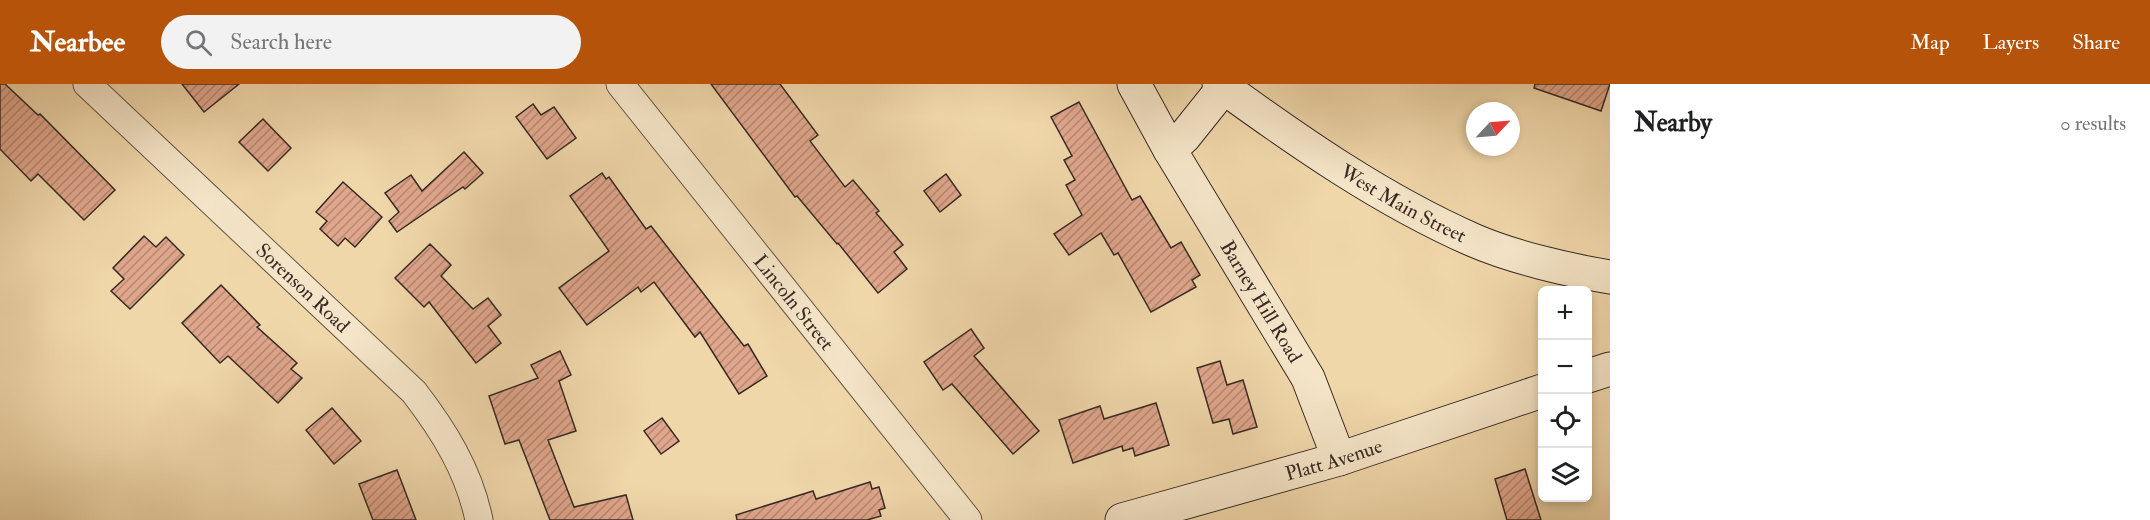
<!DOCTYPE html>
<html lang="en">
<head>
<meta charset="utf-8">
<style>
	body { margin:0; font-family:"IM FELL Double Pica",serif; background:#f2f2f2; color:#202124 }
	.controls { position:absolute; right:18px; bottom:18px; display:grid; overflow:hidden; border-radius:9px; box-shadow:0 3px 9px #0003 }
	.controls button { width:54px; height:54px; display:grid; place-items:center; padding:0; border:0; border-bottom:2px solid #e0e0e0; background:#fff; color:#202124; font:30px sans-serif }
	.compass { position:absolute; left:1466px; top:18px; width:54px; height:54px; border-radius:50%; background:#fff; box-shadow:0 3px 9px #0003; rotate:64deg }
	.list { margin:0; padding:0; list-style:none }
	h2 { display:flex; justify-content:space-between; align-items:center; height:78px; margin:0; padding:0 24px; font-size:26px }
	h2 small { font-size:20px; font-weight:400; color:#757577 }
	.icon { flex:none; width:33px; height:33px; fill:none; stroke:currentColor; stroke-width:2; stroke-linecap:round; stroke-linejoin:round }
	.map { position:relative; flex:none; width:1610px; height:436px; overflow:hidden }
	header { display:flex; align-items:center; gap:36px; box-sizing:border-box; height:84px; padding:0 30px; background:#b45309; color:#fff }
	header strong { font-size:28px }
	nav { display:flex; gap:33px; margin-inline-start:auto; font-size:21px }
	.search { width:420px; height:54px; background:#f2f2f2; display:flex; align-items:center; gap:15px; box-sizing:border-box; padding:0 21px; border-radius:33px; color:#757577; font-size:22px }
	main { display:flex }
	aside { flex:1; background:#fff }
	.map>svg:first-child { display:block }
	.building { fill:url(#building-hatch); stroke:#372a24; stroke-width:1.5 }
	.lines { fill:none; stroke-linecap:round; stroke-linejoin:round }
	.street-casing { stroke:#655546; stroke-width:29 }
	.secondary-casing { stroke:#372a24; stroke-width:35 }
	.street { stroke:#f5e5c8; stroke-width:27 }
	.secondary { stroke:#f5e5c8; stroke-width:33 }
	.labels { text-anchor:middle; dominant-baseline:central; stroke-width:5; stroke-linejoin:round; paint-order:stroke }
	.street-label { font-size:20px; fill:#372a24; stroke:#f5e5c8 }
</style>
</head>
<body>
<header>
<strong>Nearbee</strong>
<div class="search"><svg class="icon" aria-label="search" viewBox="0 0 24 24"><circle cx="10" cy="10" r="6"/><path d="M15 15l6 6"/></svg>Search here</div>
<nav><a>Map</a><a>Layers</a><a>Share</a></nav>
</header>
<main>
<div class="map">
<svg width="1610" height="436" viewBox="0 0 1610 436">
	<defs>
		<pattern id="building-hatch" width="6" height="6" patternUnits="userSpaceOnUse" patternTransform="scale(1.5)"><rect width="6" height="6" fill="#e0a68c"/><path d="M-1 1l2-2M0 6l6-6M5 7l2-2" fill="none" stroke="#b68772"/></pattern>
	</defs>
	<rect width="100%" height="100%" fill="#f0d7aa"/>
	<filter id="stains"><feTurbulence type="fractalNoise" baseFrequency=".00333" numOctaves="4"/><feColorMatrix values="0 0 0 0 .2 0 0 0 0 .09 0 0 0 0 .02 0 0 0 .5 -.17"/></filter>
	<radialGradient id="worn" r=".72"><stop offset=".6" stop-color="#630" stop-opacity="0"/><stop offset="1" stop-color="#630" stop-opacity=".3"/></radialGradient>
	<!-- building -->
	<g class="building">
		<polygon points="0,0 5,0 38,31 40,30 115,106 84,136 38,90 31,97 0,65"/>
		<polygon points="182,0 239,0 204,28"/>
		<polygon points="711,0 780,0 818,51 810,57 845,103 853,96 879,127 876,129 903,161 894,168 907,185 878,209 838,159 837,160 797,112 795,113"/>
		<polygon points="1535,0 1610,0 1601,27 1534,4"/>
		<polygon points="1079,18 1132,116 1140,112 1171,164 1181,158 1200,191 1192,196 1196,203 1151,228 1118,169 1114,171 1101,149 1069,171 1054,150 1082,131 1066,101 1075,96 1064,76 1072,72 1051,33"/>
		<polygon points="533,20 541,31 554,23 576,54 547,75 516,33"/>
		<polygon points="263,35 291,64 268,87 239,58"/>
		<polygon points="464,68 483,89 465,105 463,103 397,148 389,137 399,128 385,109 411,91 422,107"/>
		<polygon points="602,89 606,95 609,93 646,145 651,142 744,262 748,260 767,292 739,310 700,248 695,253 654,198 641,208 638,203 587,241 559,204 609,167 570,112"/>
		<polygon points="946,90 961,111 940,128 924,107"/>
		<polygon points="343,98 382,133 355,163 345,154 338,162 320,145 327,137 316,128"/>
		<polygon points="144,152 156,163 166,153 184,171 130,225 111,207 124,195 113,184"/>
		<polygon points="430,160 451,181 441,192 473,225 488,214 501,231 488,242 501,259 476,279 429,218 424,223 395,194"/>
		<polygon points="221,201 260,241 257,243 297,279 291,285 302,294 278,319 228,272 220,279 182,239"/>
		<polygon points="971,245 984,264 974,272 1039,347 1013,370 952,300 943,306 924,278"/>
		<polygon points="560,267 571,291 559,297 576,347 548,356 574,423 626,411 633,436 550,436 519,356 505,360 489,312 538,294 531,281"/>
		<polygon points="1220,277 1227,301 1243,296 1257,343 1233,350 1229,335 1213,339 1197,284"/>
		<polygon points="1156,319 1169,361 1135,372 1133,364 1123,367 1122,362 1073,379 1059,336 1100,322 1104,335"/>
		<polygon points="332,324 361,357 334,380 306,346"/>
		<polygon points="662,334 679,357 661,370 644,347"/>
		<polygon points="1525,385 1541,436 1507,436 1495,395"/>
		<polygon points="397,386 416,436 373,436 359,400"/>
		<polygon points="870,398 872,405 879,403 885,424 879,426 881,432 867,436 737,436 736,431 813,407 816,415"/>
	</g>
	<g class="lines">
		<!-- street casing -->
		<g class="street-casing">
			<g id="street">
				<path id="s1" d="M87,0L414,308C444,347 469,387 479,436"/>
				<path id="s2" d="M620,0L968,436"/>
			</g>
		</g>
		<!-- secondary casing -->
		<g class="secondary-casing">
			<g id="secondary">
				<path id="s3" d="M1134,0L1170,66L1308,294L1339,375"/>
				<path id="s4" d="M1219,0C1299,58 1382,116 1473,156C1512,173 1567,186 1610,193"/>
				<polyline points="1170,66 1184,53 1224,3"/>
				<polyline points="1588,292 1610,285"/>
				<path id="s5" d="M1122,436L1339,375L1542,307"/>
			</g>
		</g>
		<!-- street -->
		<use href="#street" class="street"/>
		<!-- secondary -->
		<use href="#secondary" class="secondary"/>
	</g>
	<g class="labels">
		<!-- street labels -->
		<g class="street-label">
			<text stroke="none"><textPath href="#s4" startOffset="220">West Main Street</textPath></text>
			<text stroke="none"><textPath href="#s1" startOffset="297">Sorenson Road</textPath></text>
			<text stroke="none"><textPath href="#s3" startOffset="252">Barney Hill Road</textPath></text>
			<text stroke="none"><textPath href="#s2" startOffset="279">Lincoln Street</textPath></text>
			<text stroke="none"><textPath href="#s5" startOffset="220">Platt Avenue</textPath></text>
		</g>
	</g>
	<rect width="100%" height="100%" filter="url(#stains)"/>
	<rect width="100%" height="100%" fill="url(#worn)"/>
</svg>
<div class="controls">
<button>+</button>
<button>−</button>
<button><svg class="icon" aria-label="locate" viewBox="0 0 24 24"><circle cx="12" cy="12" r="6"/><path d="M12 2v4M12 18v4M2 12h4M18 12h4"/></svg></button>
<button><svg class="icon" aria-label="layers" viewBox="0 0 24 24"><path d="M12 4l9 5-9 5-9-5zM3 14l9 5 9-5"/></svg></button>
</div>
<svg class="compass" viewBox="-18 -18 36 36"><path d="M0-13l5 13h-10z" fill="#e53935"/><path d="M0 13l5-13h-10z" fill="#757577"/></svg>
</div>
<aside>
<h2>Nearby<small>0 results</small></h2>
<ul class="list">
</ul>
</aside>
</main>
</body>
</html>
